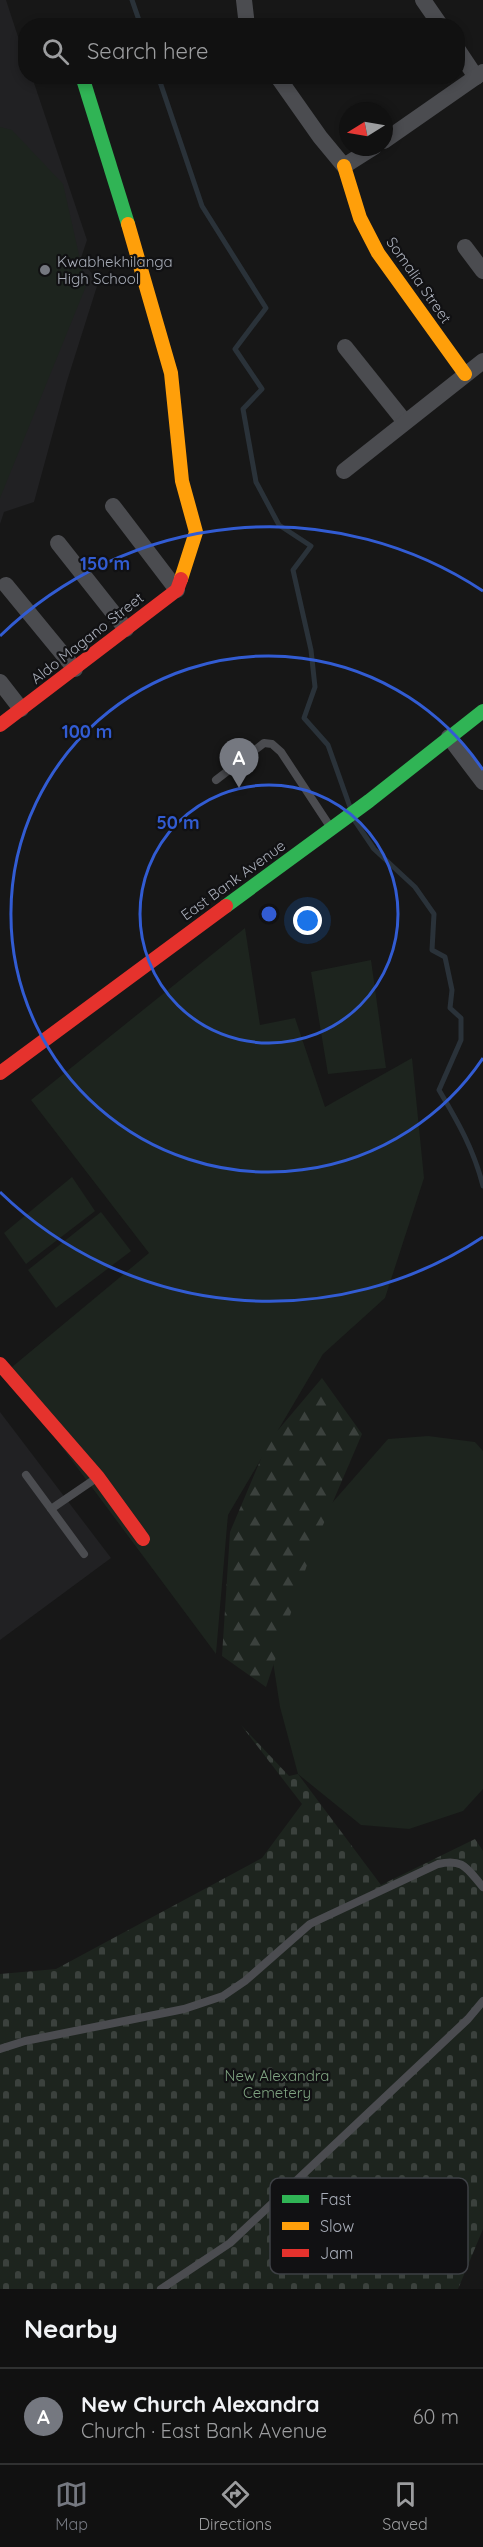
<!DOCTYPE html>
<html lang="en">
<head>
<meta charset="utf-8">
<style>
	body { margin:0; font-family:Quicksand,sans-serif; background:#1e1f1f; color:#f1f3f6 }
	.compass { position:absolute; left:339px; top:102px; width:54px; height:54px; border-radius:50%; background:#111; box-shadow:0 3px 9px #0003; rotate:259deg }
	.you { position:absolute; left:308px; top:921px; width:21px; height:21px; margin:-15px; border:4px solid #fff; border-radius:50%; background:#1a73e8; box-shadow:0 0 0 9px #1a73e833 }
	.badge { display:grid; place-items:center; width:39px; height:39px; border-radius:50%; background:#757880; color:#fff; font-size:20px; font-weight:700 }
	.pin { position:absolute; translate:-50% -50px; filter:drop-shadow(0 2px 3px #0008) }
	.pin::after { content:''; position:absolute; top:32px; width:21px; height:18px; background:inherit; clip-path:polygon(0 0,100% 0,50% 100%) }
	.list { margin:0; padding:0; list-style:none }
	h2 { display:flex; justify-content:space-between; align-items:center; height:78px; margin:0; padding:0 24px; font-size:26px }
	h2 small { font-size:20px; font-weight:400; color:#9c9d9f }
	.list li { display:grid; grid-template-columns:39px 1fr auto; gap:18px; align-items:center; box-sizing:border-box; height:96px; padding:0 24px; border-top:2px solid #303131 }
	.list b { display:block; font-size:22px; white-space:nowrap }
	.list p { margin:0; font-size:20px; white-space:nowrap; color:#9c9d9f }
	.list em { font-size:20px; font-style:normal; color:#9c9d9f }
	.icon { flex:none; width:33px; height:33px; fill:none; stroke:currentColor; stroke-width:2; stroke-linecap:round; stroke-linejoin:round }
	.map { position:relative; flex:none; width:483px; height:2289px; overflow:hidden }
	.search { position:absolute; background:#111; box-shadow:0 3px 9px #0003; left:18px; right:18px; top:18px; height:66px; display:flex; align-items:center; gap:15px; box-sizing:border-box; padding:0 21px; border-radius:24px; color:#9c9d9f; font-size:22px }
	.sheet { height:174px; background:#111 }
	nav { display:flex; justify-content:space-around; align-items:center; box-sizing:border-box; height:84px; border-top:2px solid #303131; background:#111; font-size:16px; color:#9c9d9f }
	nav a { display:grid; justify-items:center; gap:3px }
	nav .on { color:#757880 }
	.map>svg:first-child { display:block }
	.built { fill:#212123 }
	.green { fill:#1d241e }
	.forest { fill:url(#forest-firs) }
	.cemetery { fill:url(#cemetery-stones) }
	.lines { fill:none; stroke-linecap:round; stroke-linejoin:round }
	.stream { stroke:#2a3239; stroke-width:5 }
	.lane { stroke:#4b4c50; stroke-width:8 }
	.street { stroke:#4b4c50; stroke-width:16 }
	.fast { stroke:#30b455; stroke-width:14 }
	.slow { stroke:#ff9f0a; stroke-width:14 }
	.jam { stroke:#e5322d; stroke-width:14 }
	.ring { fill:none; stroke:#325cd3; stroke-width:3 }
	.poi-dot { fill:#757880; stroke:#111113; stroke-width:2 }
	.labels { text-anchor:middle; dominant-baseline:central; stroke-width:4.5; stroke-linejoin:round; paint-order:stroke }
	.poi-label { font-size:15px; fill:#a8adb8; stroke:#111113; text-anchor:start }
	.street-label { font-size:15px; fill:#a8adb8; stroke:#111113 }
	.park-label { font-size:15px; fill:#7fa381; stroke:#111113 }
	.key { fill:#111113; stroke:#3e4045; stroke-width:1.5 }
	.key-label { font-size:16px; fill:#a8adb8 }
	.centre { fill:#325cd3; stroke:#111113; stroke-width:3 }
	.ring-label { font-size:18px; text-anchor:middle; font-weight:bold; fill:#325cd3; stroke:#111113; stroke-width:4.5; stroke-linejoin:round; paint-order:stroke }
</style>
</head>
<body>
<div class="map">
<svg width="483" height="2289" viewBox="0 0 483 2289">
	<defs>
		<pattern id="forest-firs" width="22" height="20" patternUnits="userSpaceOnUse" patternTransform="scale(1.5)"><rect width="22" height="20" fill="#1d241e"/><path d="M5 1l3.5 6h-7zM16 11l3.5 6h-7z" fill="#3b413d"/></pattern>
		<pattern id="cemetery-stones" width="16" height="16" patternUnits="userSpaceOnUse" patternTransform="scale(1.5)"><rect width="16" height="16" fill="#1d241e"/><path d="M2 7V4a2 2 0 0 1 4 0v3zM10 15v-3a2 2 0 0 1 4 0v3z" fill="#3b413d"/></pattern>
	</defs>
	<rect width="100%" height="100%" fill="#171717"/>
	<!-- built -->
	<g class="built">
		<polygon points="0,0 6,0 25,58 26,76 32,77 87,240 81,258 98,283 67,381 34,502 4,512 0,524"/>
		<polygon points="0,1412 111,1558 0,1640"/>
	</g>
	<!-- green -->
	<g class="green">
		<polygon points="0,127 12,130 63,184 86,286 0,498"/>
		<polygon points="245,928 260,1025 295,1018 325,1107 412,1058 424,1178 385,1298 323,1354 228,1515 216,1654 6,1372 149,1253 31,1100"/>
		<polygon points="371,960 386,1068 328,1074 311,972"/>
		<polygon points="72,1177 95,1211 26,1264 4,1233"/>
		<polygon points="101,1212 131,1251 56,1308 28,1270"/>
		<polygon points="428,1436 475,1442 483,1451 483,1789 463,1811 409,1829 361,1825 298,1774 280,1707 268,1630 325,1511 388,1439"/>
	</g>
	<!-- forest -->
	<polygon class="forest" points="322,1378 362,1434 311,1553 266,1687 222,1656 230,1532 268,1442"/>
	<!-- cemetery -->
	<polygon class="cemetery" points="241,1725 289,1776 298,1774 381,1885 475,1839 483,1851 483,2229 458,2289 0,2289 0,1974 56,1969 262,1858 302,1804"/>
	<g class="lines">
		<!-- stream -->
		<g class="stream">
			<polyline points="132,0 141,26"/>
			<polyline points="158,76 202,206 266,308 235,349 262,389 243,409 256,482 279,525 311,546 293,570 311,650 315,687 304,718 328,745 350,807"/>
			<path d="M355,821L374,849L415,887L434,914L432,950L445,957L452,990L450,1008L461,1018V1040L439,1090C458,1122 474,1150 483,1186"/>
		</g>
		<!-- lane -->
		<g class="lane">
			<polyline points="216,780 264,743 272,744 281,752 331,828"/>
			<polyline points="26,1475 51,1509 95,1479"/>
			<polyline points="51,1509 84,1554"/>
			<path d="M0,2049L25,2041L184,2009L223,1996L245,1981L310,1924L438,1864C464,1858 467,1869 483,1887"/>
			<polyline points="161,2289 230,2243 468,2019 483,2001"/>
		</g>
		<!-- street -->
		<g class="street">
			<polyline points="244,0 247,26"/>
			<polyline points="423,0 441,26"/>
			<polyline points="458,50 476,77"/>
			<polyline points="277,76 320,137 344,166 374,147"/>
			<polyline points="384,141 483,72"/>
			<polyline points="465,247 483,271"/>
			<polyline points="345,347 405,422"/>
			<polyline points="344,471 483,361"/>
			<polyline points="113,506 177,590"/>
			<polyline points="58,543 126,629"/>
			<polyline points="6,585 75,669"/>
			<polyline points="0,682 21,709"/>
			<polyline points="449,737 483,782"/>
		</g>
		<!-- fast -->
		<g class="fast">
			<polyline points="82,76 128,224"/>
			<polyline points="226,906 369,801 483,711"/>
		</g>
		<!-- slow -->
		<g class="slow">
			<polyline points="344,166 360,218 378,253 465,374"/>
			<polyline points="128,224 171,373 182,481 196,532 181,579"/>
		</g>
		<!-- jam -->
		<g class="jam">
			<polyline points="0,725 177,590 181,579"/>
			<polyline points="0,1073 226,906"/>
			<polyline points="0,1364 98,1477 143,1539"/>
		</g>
	</g>
	<!-- distance rings -->
	<g class="ring">
		<circle cx="269" cy="914" r="129"/>
		<path d="M483 1058A258 258 0 1 1 483 770"/>
		<path d="M483 1237A387 387 0 0 1 0 1192M0 636A387 387 0 0 1 483 591"/>
	</g>
	<!-- markers -->
	<circle class="poi-dot" cx="45" cy="270" r="6"/>
	<g class="labels">
		<!-- poi labels -->
		<g class="poi-label">
			<text x="57" y="261">Kwabhekhilanga<tspan x="57" dy="17">High School</tspan></text>
		</g>
		<!-- street labels -->
		<g class="street-label">
			<text transform="translate(419 280) rotate(55)">Somalia Street</text>
			<text transform="translate(87 638) rotate(-38)">Aldo Magano Street</text>
			<text transform="translate(233 880) rotate(-36)">East Bank Avenue</text>
		</g>
		<!-- park labels -->
		<g class="park-label">
			<text x="277" y="2075">New Alexandra<tspan x="277" dy="17">Cemetery</tspan></text>
		</g>
	</g>
	<!-- legend -->
	<rect x="270" y="2178" width="198" height="96" rx="9" class="key"/>
	<rect x="282" y="2195" width="27" height="8" fill="#30b455"/>
	<rect x="282" y="2222" width="27" height="8" fill="#ff9f0a"/>
	<rect x="282" y="2249" width="27" height="8" fill="#e5322d"/>
	<g class="key-label">
		<text x="320" y="2205">Fast</text>
		<text x="320" y="2232">Slow</text>
		<text x="320" y="2259">Jam</text>
	</g>
	<circle cx="269" cy="914" r="9" class="centre"/>
	<g class="ring-label">
		<text x="105" y="570">150 m</text>
		<text x="87" y="738">100 m</text>
		<text x="178" y="829">50 m</text>
	</g>
</svg>
<svg class="compass" viewBox="-18 -18 36 36"><path d="M0-13l5 13h-10z" fill="#e53935"/><path d="M0 13l5-13h-10z" fill="#9c9d9f"/></svg>
<div class="you"></div>
<div class="pin badge" style="left:239px;top:788px">A</div>
<div class="search"><svg class="icon" aria-label="search" viewBox="0 0 24 24"><circle cx="10" cy="10" r="6"/><path d="M15 15l6 6"/></svg>Search here</div>
</div>
<section class="sheet">
<h2>Nearby<small></small></h2>
<ul class="list">
<li><span class="badge">A</span><div><b>New Church Alexandra</b><p>Church · East Bank Avenue</p></div><em>60 m</em></li>
</ul>
</section>
<nav>
<a class="on"><svg class="icon" aria-label="map" viewBox="0 0 24 24"><path d="M3 6l6-2 6 2 6-2v14l-6 2-6-2-6 2zM9 4v14M15 6v14"/></svg>Map</a>
<a><svg class="icon" aria-label="directions" viewBox="0 0 24 24"><path d="M12 3l9 9-9 9-9-9zM9 14v-3h6M13 9l2 2-2 2"/></svg>Directions</a>
<a><svg class="icon" aria-label="saved" viewBox="0 0 24 24"><path d="M7 4h10v16l-5-4-5 4z"/></svg>Saved</a>
</nav>
</body>
</html>
